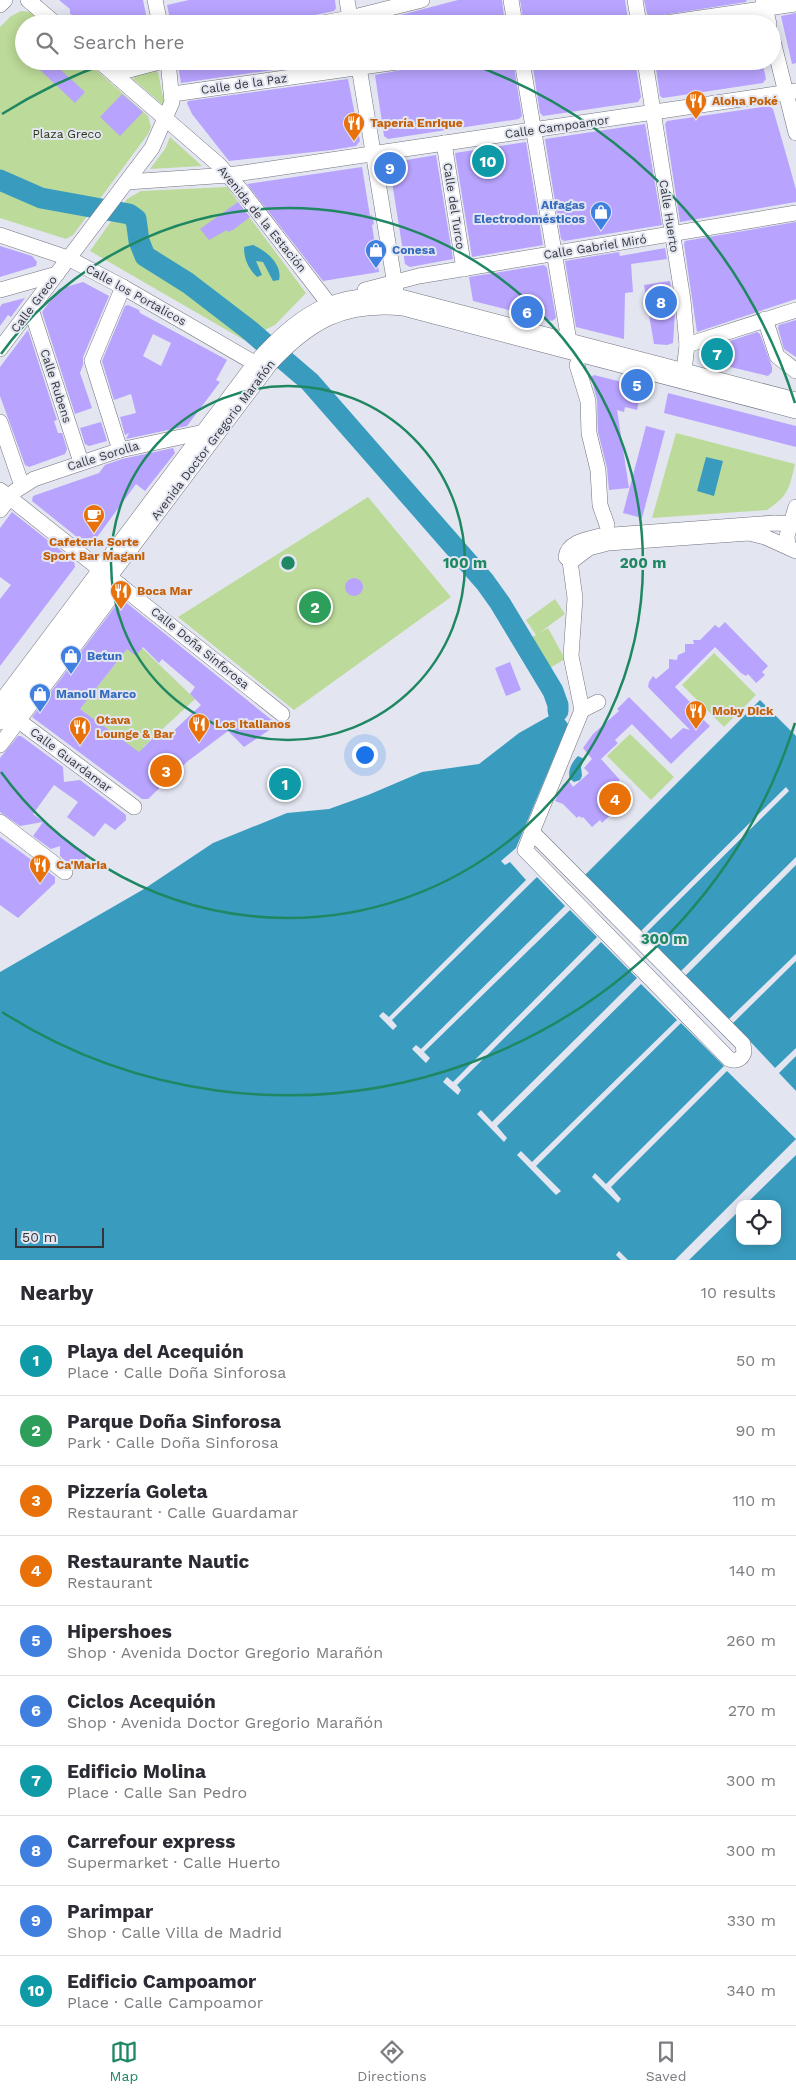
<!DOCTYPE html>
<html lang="en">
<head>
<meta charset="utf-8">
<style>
	body { margin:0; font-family:"Work Sans",sans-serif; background:#f7f7f7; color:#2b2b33 }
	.controls { position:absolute; right:15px; bottom:15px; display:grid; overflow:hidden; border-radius:10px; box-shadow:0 2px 12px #0003 }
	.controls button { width:45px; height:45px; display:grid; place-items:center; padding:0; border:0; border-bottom:1px solid #e1e1e2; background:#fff; color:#2b2b33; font:25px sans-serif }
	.scale { position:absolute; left:15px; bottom:12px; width:89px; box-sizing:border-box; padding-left:5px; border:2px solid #343539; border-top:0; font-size:14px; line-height:18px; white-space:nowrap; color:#343539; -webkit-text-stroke:4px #e3e6f1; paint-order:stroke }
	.you { position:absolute; left:364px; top:754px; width:18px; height:18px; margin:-12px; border:4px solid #fff; border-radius:50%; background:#1a73e8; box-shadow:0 0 0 8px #1a73e833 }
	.badge { display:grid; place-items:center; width:32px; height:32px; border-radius:50%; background:#1f8762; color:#fff; font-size:16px; font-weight:700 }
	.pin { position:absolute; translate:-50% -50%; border:2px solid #fff; box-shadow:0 1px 5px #0006 }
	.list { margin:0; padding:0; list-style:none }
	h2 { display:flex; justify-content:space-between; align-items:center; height:65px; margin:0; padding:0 20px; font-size:21px }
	h2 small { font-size:16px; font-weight:400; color:#7c7c81 }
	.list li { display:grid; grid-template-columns:32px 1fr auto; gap:15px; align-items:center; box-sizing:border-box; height:70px; padding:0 20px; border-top:1px solid #e1e1e2 }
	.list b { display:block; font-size:19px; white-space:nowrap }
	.list p { margin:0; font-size:16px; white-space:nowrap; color:#7c7c81 }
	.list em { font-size:16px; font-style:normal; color:#7c7c81 }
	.icon { flex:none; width:28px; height:28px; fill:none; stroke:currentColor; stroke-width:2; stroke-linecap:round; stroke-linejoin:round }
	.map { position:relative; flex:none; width:796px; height:1260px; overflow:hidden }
	.search { position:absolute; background:#fff; box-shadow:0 2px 12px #0003; left:15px; right:15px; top:15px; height:55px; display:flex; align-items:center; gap:12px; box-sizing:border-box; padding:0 18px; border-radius:28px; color:#7c7c81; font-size:19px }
	.sheet { height:765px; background:#fff }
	nav { display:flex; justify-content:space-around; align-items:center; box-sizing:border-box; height:70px; border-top:1px solid #e1e1e2; background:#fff; font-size:14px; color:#7c7c81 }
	nav a { display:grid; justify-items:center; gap:2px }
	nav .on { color:#1f8762 }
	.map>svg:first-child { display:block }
	.green { fill:#bcda99 }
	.water { fill:#399cbf }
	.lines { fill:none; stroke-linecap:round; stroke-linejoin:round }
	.river { stroke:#399cbf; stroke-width:21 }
	.building { fill:#b8a3fe; fill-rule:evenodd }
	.minor-casing { stroke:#72747e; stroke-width:16 }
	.minor { stroke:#fff; stroke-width:15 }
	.ring { fill:none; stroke:#1f8762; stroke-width:2.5 }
	.labels { text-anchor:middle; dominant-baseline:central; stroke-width:4; stroke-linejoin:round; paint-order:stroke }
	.street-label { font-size:12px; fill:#343539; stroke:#e3e6f1 }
	.food-label { font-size:12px; font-weight:bold; fill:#c56008; stroke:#e3e6f1; text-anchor:start }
	.park-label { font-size:12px; fill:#2a3a14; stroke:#e3e6f1 }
	.shop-label { font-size:12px; font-weight:bold; fill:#366cbe; stroke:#e3e6f1; text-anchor:start }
	.centre { fill:#1f8762; stroke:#e3e6f1; stroke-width:2.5 }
	.ring-label { font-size:15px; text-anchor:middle; font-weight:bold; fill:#1f8762; stroke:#e3e6f1; stroke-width:4; stroke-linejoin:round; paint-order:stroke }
</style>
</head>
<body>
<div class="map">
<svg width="796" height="1260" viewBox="0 0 796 1260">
	<rect width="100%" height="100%" fill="#e3e6f1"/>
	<!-- green -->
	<g class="green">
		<polygon points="21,11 31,12 44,24 24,24 24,61 86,61 148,116 151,127 148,134 73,235 66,239 0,218 0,27 11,16"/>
		<polygon points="155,70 158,72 164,102 163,105 133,79 134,76"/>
		<polygon points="170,137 202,166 150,169 165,149"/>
		<polygon points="227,187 306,293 275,325 244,340 90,251 127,199 141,191"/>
		<path d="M676,433L795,464C789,489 789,495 767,510L652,518Z"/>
		<polygon points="368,497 451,597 294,710 178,617"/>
		<polygon points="555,599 565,614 539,633 548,628 565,659 550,668 532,637 536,635 526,620"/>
		<polygon points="142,648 195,699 143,747 145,750 140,754 80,709 127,649"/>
		<polygon points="714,653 756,695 724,727 682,685"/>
		<polygon points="630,734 674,777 651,800 607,756"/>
	</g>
	<!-- water -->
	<g class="water">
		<path d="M253,245C266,250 283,265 279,280L273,281L263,262L256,261L262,275L257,277C248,268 244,259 244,247Z"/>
		<polygon points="706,457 723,461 714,496 697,491"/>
		<polygon points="760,700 796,736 796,857 680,972 644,935 789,791 786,787 641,931 585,875"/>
		<polygon points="558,711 568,724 516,848 501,861 505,865 510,862 526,880 389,1017 383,1012 379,1016 393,1030 397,1026 392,1020 537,877 565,906 421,1049 416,1045 412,1049 426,1063 430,1058 424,1052 570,910 597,937 453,1082 447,1077 443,1082 458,1095 461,1090 457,1085 601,942 637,978 492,1122 481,1110 477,1114 504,1142 507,1138 497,1126 641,984 677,1020 532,1162 521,1151 517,1155 556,1195 561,1191 536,1166 681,1023 724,1066 606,1184 595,1173 592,1177 618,1203 621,1199 611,1187 727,1071 796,1139 675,1260 628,1260 619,1251 616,1255 621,1260 0,1260 0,972 144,889 213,843 287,813 329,809 368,795 422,772 479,764 519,733"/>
		<path d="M578,756L584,759L581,767L582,776L580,780L574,782L570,779C567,771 572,762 578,756Z"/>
		<polygon points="796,865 796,954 728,1020 685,976"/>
		<polygon points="796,961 796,1048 775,1068 733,1023"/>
		<polygon points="796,1056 796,1091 779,1073"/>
		<polygon points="796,1155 796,1260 689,1260 740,1210 740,1241 777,1241 777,1204 746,1204"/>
	</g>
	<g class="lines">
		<!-- river -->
		<polyline class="river" points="0,180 41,198 129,214 136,219 139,241 145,256 188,283 248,329 310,382 485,582 500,603 553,691 558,705 558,711"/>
	</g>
	<!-- building -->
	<g class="building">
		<polygon points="59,0 143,0 148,24 85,24 80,18 70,14 70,9"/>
		<polygon points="189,0 335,0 336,8 334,11 315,15 310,18 288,24 181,24 181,22 171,24 167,5"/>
		<polygon points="458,0 502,0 505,24 366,24"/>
		<polygon points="520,0 625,0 628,20 601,24 524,24"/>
		<polygon points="644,0 747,0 746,2 650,17 647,14"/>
		<polygon points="796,13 796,63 792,64 781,16"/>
		<polygon points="47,61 51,61 85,92 75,103 39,69"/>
		<polygon points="183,61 336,61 181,83 178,65 178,62"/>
		<polygon points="448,61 513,61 522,116 519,119 388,139 384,136 375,75"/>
		<polygon points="532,61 635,61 641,97 638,102 543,116 540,113"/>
		<polygon points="655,61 762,61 766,79 763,83 663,98 660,96"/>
		<polygon points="348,79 360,141 356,146 332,150 229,161 192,114 187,103 188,101"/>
		<polygon points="122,94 143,112 120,136 100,117"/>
		<polygon points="769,106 773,109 790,168 796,190 796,202 680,222 665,124 667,121"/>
		<polygon points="645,124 662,225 564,241 561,239 545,139"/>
		<polygon points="526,142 543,245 472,257 455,153"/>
		<polygon points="436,155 453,259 410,267 405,264 389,163"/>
		<polygon points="362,167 370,216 372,215 374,224 372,225 379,272 323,281 247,184"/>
		<polygon points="238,202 250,217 233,230 228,232 227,230 209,240 200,229"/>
		<polygon points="796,222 796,299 697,332 684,244 685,241"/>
		<polygon points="0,246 32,256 37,262 36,266 0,277"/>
		<polygon points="665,248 667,259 631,264 633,292 625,293 624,339 576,327 565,261 619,252 620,256"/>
		<polygon points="544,265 547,268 556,318 552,321 473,301 469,277"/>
		<polygon points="670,281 675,313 673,343 667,345 654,344 644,285"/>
		<polygon points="83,282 109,296 83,357 83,365 80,373 92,408 75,414 42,312 59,289"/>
		<polygon points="25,298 11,317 8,315 0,326 0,307 2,304"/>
		<path d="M128,305L139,310L140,313L227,360L216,380L220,382L187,426L126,439L129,433L125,435L120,417L136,413L131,394L114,400L102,361L125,306ZM153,334L171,343L161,366L143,356Z"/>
		<polygon points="796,320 796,357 784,349 778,328 779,325"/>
		<polygon points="28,330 57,420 54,421 58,433 62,433 67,449 65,454 29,467 25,465 0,396 0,367"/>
		<polygon points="757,332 760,334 772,367 772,372 768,376 701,360 700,351"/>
		<polygon points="594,375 642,387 637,410 625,407 624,412 617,410 629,488 609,490 607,468 598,432 597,400 591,377"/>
		<polygon points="668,393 796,426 796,447 664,413"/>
		<polygon points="101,422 107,441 89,446 85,444 80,428"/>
		<polygon points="646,426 665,431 642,518 623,513"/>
		<polygon points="173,448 175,453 145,491 136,484 92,544 87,545 32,501 33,496 99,473 105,465 122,459"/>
		<polygon points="12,512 74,561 75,567 0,666 0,599 11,585 0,577 0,528"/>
		<circle cx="354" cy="587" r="9"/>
		<path d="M120,600H123L273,721L274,727L244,747L228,731L188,761L148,799H142L32,717ZM143,647L159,663L162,659L195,687L190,694L201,705L167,737L160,731L139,752L80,709L127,649L136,656Z"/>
		<polygon points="725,622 768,666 762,672 765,675 756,683 748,674 746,676 741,673 715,647 675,687 690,702 689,704 692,709 710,726 671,764 632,724 615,740 618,743 601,759 620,780 617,783 619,785 617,787 626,797 618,804 620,806 602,823 600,820 592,827 583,817 582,818 579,816 577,818 563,804 555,801 563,784 565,785 569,781 573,787 589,773 584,768 592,759 583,748 593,734 619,711 617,709 629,697 671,739 683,728 690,730 648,687 649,682 653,676 656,679 669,668 669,659 677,660 678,655 685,652 685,644 694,644 693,640 700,640 715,625 719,628"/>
		<polygon points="510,662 521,690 506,696 495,668"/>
		<polygon points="18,736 21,736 63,767 64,782 80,780 126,815 126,820 115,830 105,823 94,837 67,817 78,802 54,785 33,814 88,855 77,871 60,856 60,846 51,849 33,836 43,822 20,826 0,812 0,758"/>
		<polygon points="0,837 55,877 55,883 18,918 0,905"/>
	</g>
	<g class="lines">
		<!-- minor casing -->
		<g class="minor-casing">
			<g id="minor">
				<polyline points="28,0 56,24"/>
				<polyline points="155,0 160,24"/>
				<polyline points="347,0 351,24"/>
				<polyline points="511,0 515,24"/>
				<polyline points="635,0 639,24"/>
				<polyline points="763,0 769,24"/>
				<polyline points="0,5 5,0"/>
				<polyline points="317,24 350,18 422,0"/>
				<polyline points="659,24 796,4"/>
				<polyline points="772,37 796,133"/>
				<polyline points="99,61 219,165 244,194 329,304"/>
				<polyline points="358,61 396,291"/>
				<polyline points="522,61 569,341"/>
				<polyline points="645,61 683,300 687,345 684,371"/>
				<polyline points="114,74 163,61"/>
				<polyline points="173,94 404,61"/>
				<polyline points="444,143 464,269"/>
				<polyline points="127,182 229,175 796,91"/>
				<polyline points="0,235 68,258 123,287 263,368"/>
				<polyline points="0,290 57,274"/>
				<polyline points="365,290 419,276 796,213"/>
				<polyline points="31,309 81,462"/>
				<polyline points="765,319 777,356 796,371"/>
				<polyline points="687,345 796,310"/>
				<polyline points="0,349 152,148 172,102 168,61"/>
				<polyline points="577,365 588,401 589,433 598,470 600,505 607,525"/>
				<polyline points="0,422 22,486"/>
				<polyline points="120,450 92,361 123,287"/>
				<polyline points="0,490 282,714"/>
				<polyline points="0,510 15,491 34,479 120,450 204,432"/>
				<path d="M796,524L774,523L600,536C588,539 568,542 566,557L569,560H573L589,548L608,543L749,533L765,537L796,551"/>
				<polyline points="788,547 787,536 796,507"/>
				<path d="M0,703L255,363C299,315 330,292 397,296L796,400"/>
				<polyline points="582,710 598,702"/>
				<polyline points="11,715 134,807"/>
				<path d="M0,722L270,364C309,322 343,302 403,308L796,411"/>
				<polyline points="0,745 120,585"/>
				<polyline points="0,822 65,872"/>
				<path d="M532,832L743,1044L744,1052C742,1059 736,1062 729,1059L525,850Z"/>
				<polyline points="532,832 582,710 571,656 575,598 570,561"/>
			</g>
		</g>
		<!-- minor -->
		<use href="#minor" class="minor"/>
	</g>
	<!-- distance rings -->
	<g class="ring">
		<circle cx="288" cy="563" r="177"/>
		<path d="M1 354A355 355 0 1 1 1 772"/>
		<path d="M795 723A532 532 0 0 1 2 1012M2 114A532 532 0 0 1 110 62M466 62A532 532 0 0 1 795 403"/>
	</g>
	<!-- icons -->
	<defs>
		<g id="restaurant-pin" transform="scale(1.125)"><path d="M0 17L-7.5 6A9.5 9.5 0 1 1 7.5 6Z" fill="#e8710a" stroke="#e3e6f1"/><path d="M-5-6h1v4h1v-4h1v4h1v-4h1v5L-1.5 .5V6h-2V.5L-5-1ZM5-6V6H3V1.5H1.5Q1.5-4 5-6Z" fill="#fff"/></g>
		<g id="shop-pin" transform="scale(1.125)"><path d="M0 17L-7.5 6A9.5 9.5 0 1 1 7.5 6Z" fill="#3f7fe0" stroke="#e3e6f1"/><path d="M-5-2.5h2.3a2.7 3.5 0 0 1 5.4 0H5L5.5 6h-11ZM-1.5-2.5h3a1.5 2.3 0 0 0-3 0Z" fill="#fff"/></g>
		<g id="cafe-pin" transform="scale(1.125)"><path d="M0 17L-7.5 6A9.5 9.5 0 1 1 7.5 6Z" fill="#e8710a" stroke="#e3e6f1"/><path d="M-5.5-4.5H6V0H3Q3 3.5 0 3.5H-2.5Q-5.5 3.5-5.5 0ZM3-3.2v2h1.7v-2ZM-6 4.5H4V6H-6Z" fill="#fff"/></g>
	</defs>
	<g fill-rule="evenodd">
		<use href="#restaurant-pin" x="696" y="101"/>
		<use href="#restaurant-pin" x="354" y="123"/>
		<use href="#shop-pin" x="601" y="212"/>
		<use href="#shop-pin" x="376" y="250"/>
		<use href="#cafe-pin" x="94" y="515"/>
		<use href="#restaurant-pin" x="121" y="591"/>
		<use href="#shop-pin" x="71" y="656"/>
		<use href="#shop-pin" x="40" y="694"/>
		<use href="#restaurant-pin" x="696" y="711"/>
		<use href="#restaurant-pin" x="199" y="724"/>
		<use href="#restaurant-pin" x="80" y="727"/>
		<use href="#restaurant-pin" x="40" y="865"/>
	</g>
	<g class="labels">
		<!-- street labels -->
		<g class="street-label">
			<text transform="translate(244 84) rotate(-8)">Calle de la Paz</text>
			<text transform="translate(557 127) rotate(-8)">Calle Campoamor</text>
			<text transform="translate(454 206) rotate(81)">Calle del Turco</text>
			<text transform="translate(669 216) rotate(81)">Calle Huerto</text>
			<text transform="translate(262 219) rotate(51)">Avenida de la Estación</text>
			<text transform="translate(595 247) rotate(-9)">Calle Gabriel Miró</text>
			<text transform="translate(136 295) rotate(29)">Calle los Portalicos</text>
			<text transform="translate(34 304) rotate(-53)">Calle Greco</text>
			<text transform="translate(56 386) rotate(72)">Calle Rubens</text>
			<text transform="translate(213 440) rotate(-53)">Avenida Doctor Gregorio Marañón</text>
			<text transform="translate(103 456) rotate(-17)">Calle Sorolla</text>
			<text transform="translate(200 648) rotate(39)">Calle Doña Sinforosa</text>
			<text transform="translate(71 760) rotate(37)">Calle Guardamar</text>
		</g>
		<!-- food labels -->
		<g class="food-label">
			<text x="712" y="101">Aloha Poké</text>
			<text x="370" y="123">Tapería Enrique</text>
			<text x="94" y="542" text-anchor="middle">Cafeteria Sorte<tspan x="94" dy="14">Sport Bar Magani</tspan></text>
			<text x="137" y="591">Boca Mar</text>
			<text x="712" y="711">Moby Dick</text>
			<text x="96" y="720">Otava<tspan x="96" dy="14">Lounge &amp; Bar</tspan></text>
			<text x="215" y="724">Los Italianos</text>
			<text x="56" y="865">Ca'Maria</text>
		</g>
		<!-- park labels -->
		<g class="park-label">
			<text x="67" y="134">Plaza Greco</text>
		</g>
		<!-- shop labels -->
		<g class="shop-label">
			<text x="585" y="205" text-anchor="end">Alfagas<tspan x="585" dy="14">Electrodomésticos</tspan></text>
			<text x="392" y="250">Conesa</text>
			<text x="87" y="656">Betun</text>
			<text x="56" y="694">Manoli Marco</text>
		</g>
	</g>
	<circle cx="288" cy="563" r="8" class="centre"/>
	<g class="ring-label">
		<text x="465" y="568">100 m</text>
		<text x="643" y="568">200 m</text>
		<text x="664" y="944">300 m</text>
	</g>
</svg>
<div class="controls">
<button><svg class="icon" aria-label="locate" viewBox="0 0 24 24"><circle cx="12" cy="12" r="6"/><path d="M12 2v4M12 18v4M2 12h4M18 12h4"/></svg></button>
</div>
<div class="scale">50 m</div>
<div class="you"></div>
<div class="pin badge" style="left:285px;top:784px;background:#0f9aa8">1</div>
<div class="pin badge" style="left:315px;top:607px;background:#2e9e5b">2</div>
<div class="pin badge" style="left:166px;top:771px;background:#e8710a">3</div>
<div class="pin badge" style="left:615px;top:799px;background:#e8710a">4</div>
<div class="pin badge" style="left:637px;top:385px;background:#3f7fe0">5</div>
<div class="pin badge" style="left:527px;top:312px;background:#3f7fe0">6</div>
<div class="pin badge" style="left:717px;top:354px;background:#0f9aa8">7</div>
<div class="pin badge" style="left:661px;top:302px;background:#3f7fe0">8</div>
<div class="pin badge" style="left:390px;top:168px;background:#3f7fe0">9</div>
<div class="pin badge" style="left:488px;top:161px;background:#0f9aa8">10</div>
<div class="search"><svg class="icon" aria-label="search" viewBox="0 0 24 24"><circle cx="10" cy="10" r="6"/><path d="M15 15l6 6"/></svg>Search here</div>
</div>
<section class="sheet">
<h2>Nearby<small>10 results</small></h2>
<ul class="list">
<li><span class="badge" style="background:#0f9aa8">1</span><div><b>Playa del Acequión</b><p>Place · Calle Doña Sinforosa</p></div><em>50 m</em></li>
<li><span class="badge" style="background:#2e9e5b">2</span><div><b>Parque Doña Sinforosa</b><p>Park · Calle Doña Sinforosa</p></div><em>90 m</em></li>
<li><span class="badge" style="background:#e8710a">3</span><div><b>Pizzería Goleta</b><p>Restaurant · Calle Guardamar</p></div><em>110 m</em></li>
<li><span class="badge" style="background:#e8710a">4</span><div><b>Restaurante Nautic</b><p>Restaurant</p></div><em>140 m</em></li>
<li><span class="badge" style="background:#3f7fe0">5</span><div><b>Hipershoes</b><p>Shop · Avenida Doctor Gregorio Marañón</p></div><em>260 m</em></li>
<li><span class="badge" style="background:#3f7fe0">6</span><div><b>Ciclos Acequión</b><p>Shop · Avenida Doctor Gregorio Marañón</p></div><em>270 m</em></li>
<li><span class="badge" style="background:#0f9aa8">7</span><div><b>Edificio Molina</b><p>Place · Calle San Pedro</p></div><em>300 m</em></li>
<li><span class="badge" style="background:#3f7fe0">8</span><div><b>Carrefour express</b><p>Supermarket · Calle Huerto</p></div><em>300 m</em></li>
<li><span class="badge" style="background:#3f7fe0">9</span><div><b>Parimpar</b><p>Shop · Calle Villa de Madrid</p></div><em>330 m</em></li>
<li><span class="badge" style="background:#0f9aa8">10</span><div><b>Edificio Campoamor</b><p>Place · Calle Campoamor</p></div><em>340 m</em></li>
</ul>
</section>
<nav>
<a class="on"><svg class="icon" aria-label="map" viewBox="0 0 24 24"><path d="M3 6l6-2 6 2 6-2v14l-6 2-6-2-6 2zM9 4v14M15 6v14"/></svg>Map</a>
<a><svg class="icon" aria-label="directions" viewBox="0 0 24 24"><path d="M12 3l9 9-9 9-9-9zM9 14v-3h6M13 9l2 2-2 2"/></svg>Directions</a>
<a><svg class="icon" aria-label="saved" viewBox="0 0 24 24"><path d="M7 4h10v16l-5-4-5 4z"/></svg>Saved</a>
</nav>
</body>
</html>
